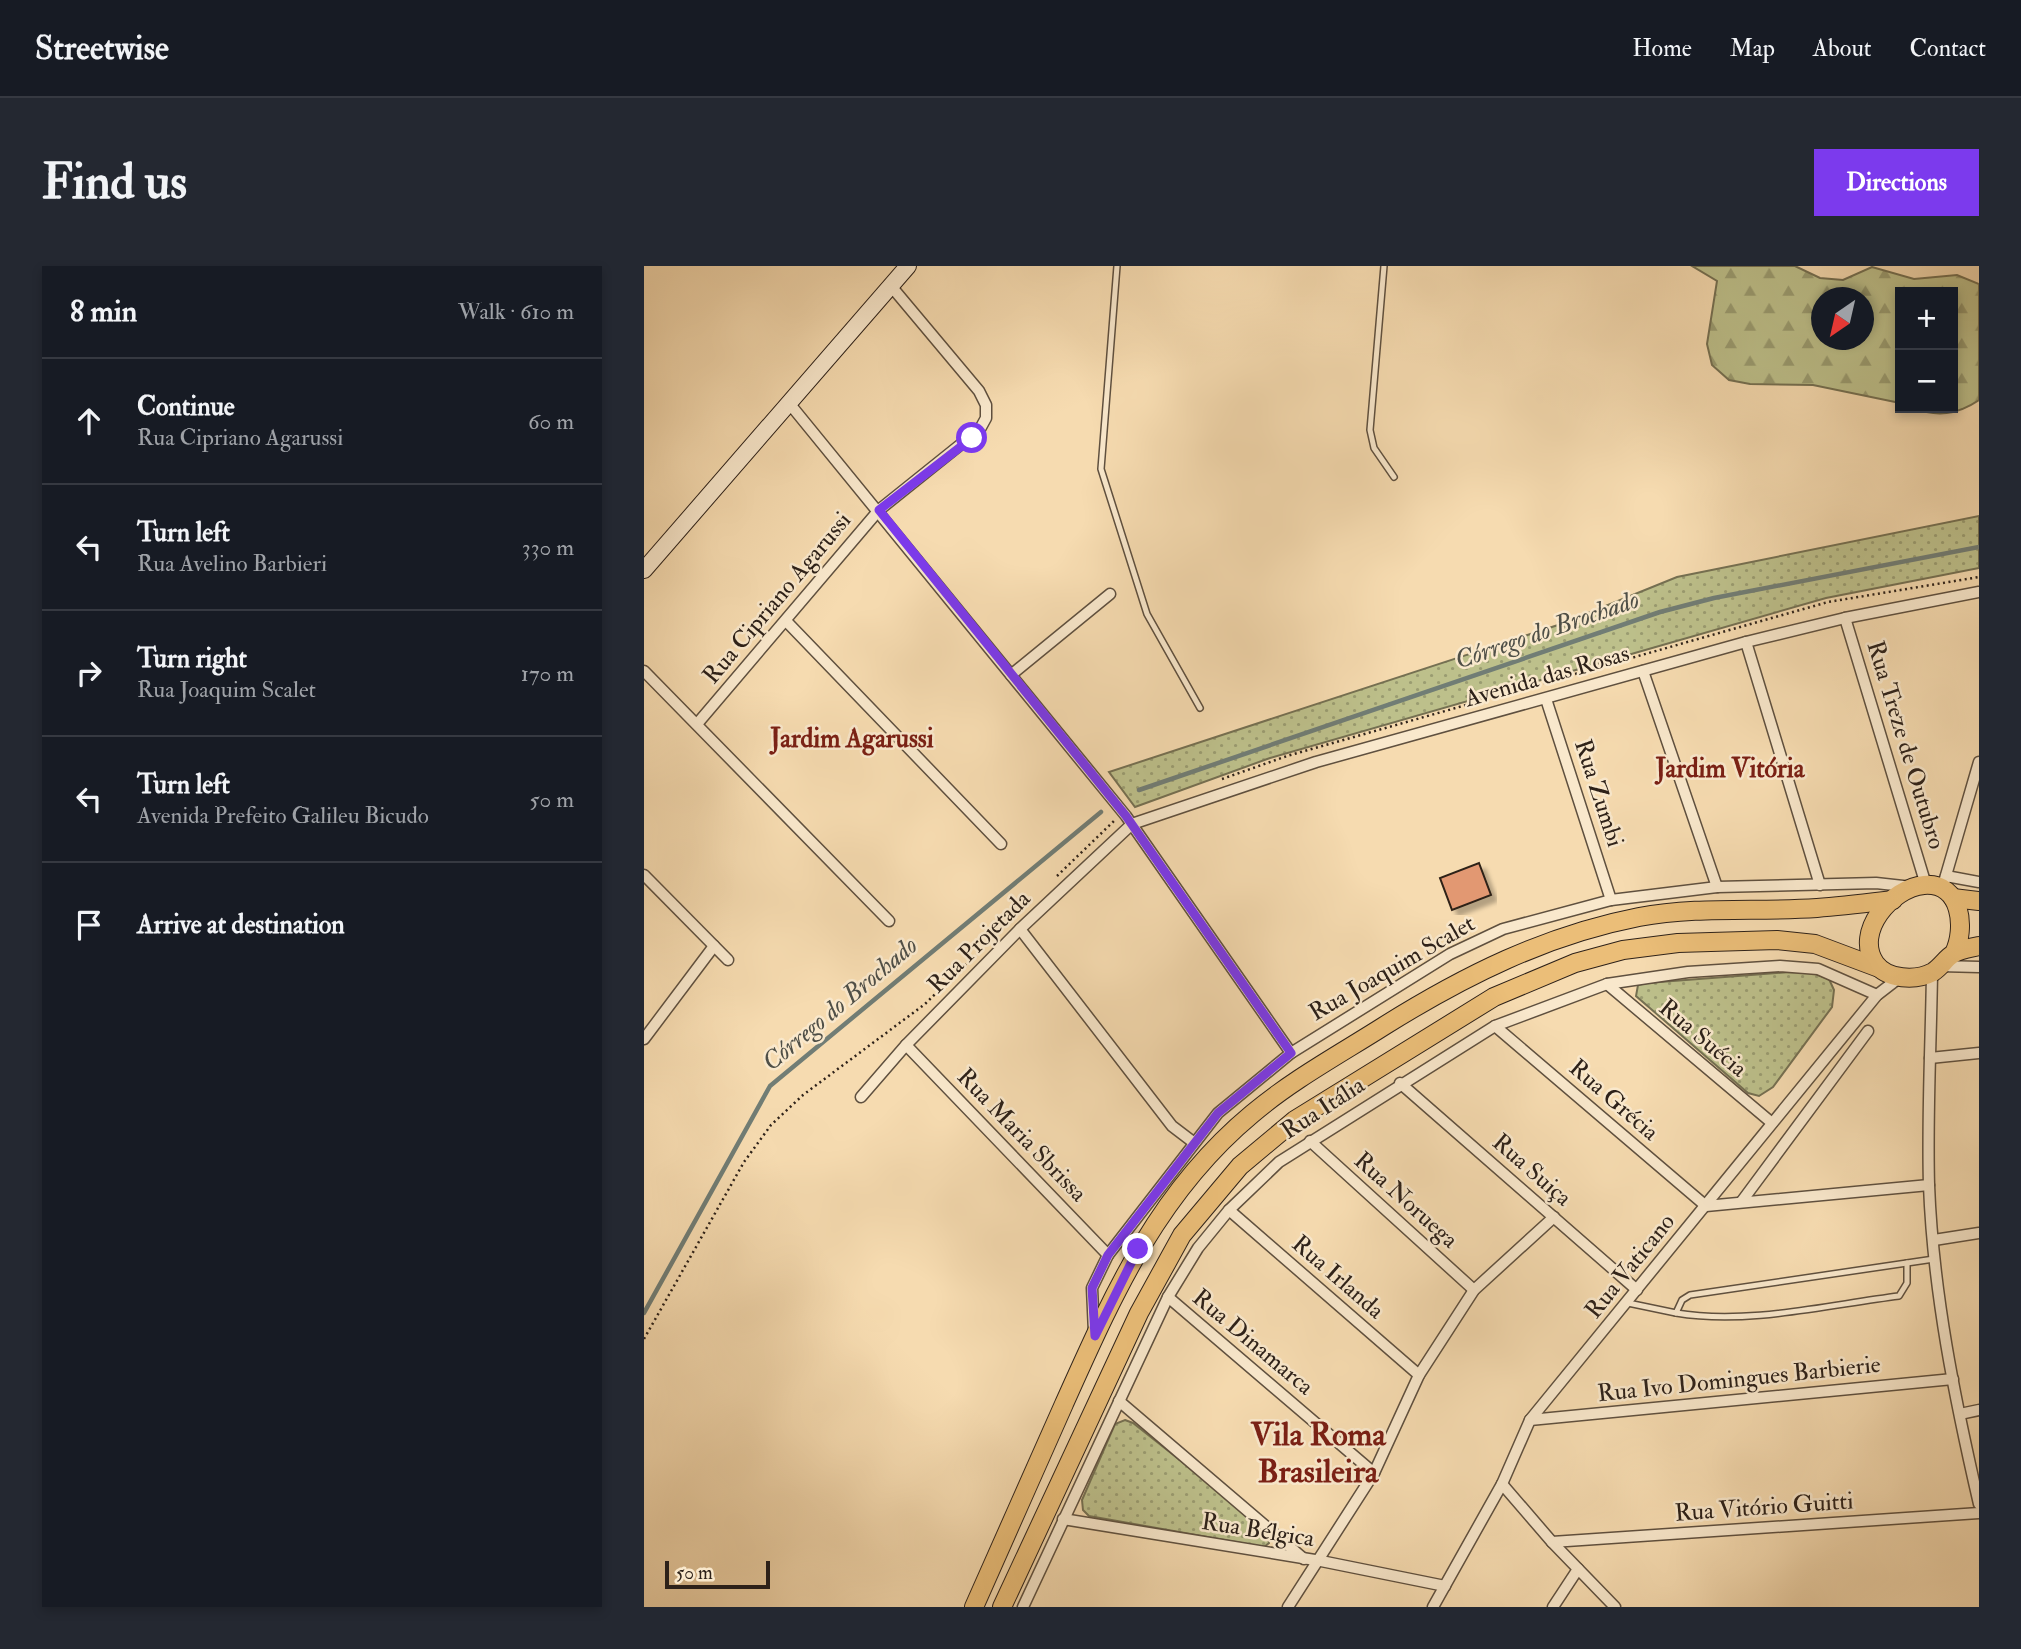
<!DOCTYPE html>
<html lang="en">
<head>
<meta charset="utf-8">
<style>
	body { margin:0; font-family:"IM FELL Double Pica",serif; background:#242831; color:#f1f3f6 }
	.controls { position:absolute; right:21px; top:21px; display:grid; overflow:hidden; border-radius:0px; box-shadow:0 4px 10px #0003 }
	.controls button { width:63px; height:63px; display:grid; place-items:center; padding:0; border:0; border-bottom:2px solid #363941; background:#171b24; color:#f1f3f6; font:35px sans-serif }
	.compass { position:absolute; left:1167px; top:21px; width:63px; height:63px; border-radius:50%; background:#171b24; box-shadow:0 4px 10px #0003; rotate:214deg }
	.scale { position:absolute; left:21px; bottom:18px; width:105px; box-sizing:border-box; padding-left:7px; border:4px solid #2d2119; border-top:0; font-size:19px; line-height:24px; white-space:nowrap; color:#2d2119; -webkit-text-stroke:5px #f9e8cc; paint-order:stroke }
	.stop { position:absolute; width:21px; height:21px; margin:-16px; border:5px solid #7c3aed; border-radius:50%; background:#fff }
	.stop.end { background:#7c3aed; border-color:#fff; box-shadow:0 2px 7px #0008 }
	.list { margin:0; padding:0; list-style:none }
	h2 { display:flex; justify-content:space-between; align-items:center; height:91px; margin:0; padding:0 28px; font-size:30px }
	h2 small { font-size:23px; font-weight:400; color:#9ea1a6 }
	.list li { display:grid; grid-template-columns:46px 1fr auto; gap:21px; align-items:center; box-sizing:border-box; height:126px; padding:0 28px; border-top:2px solid #363941 }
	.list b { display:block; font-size:26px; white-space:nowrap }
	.list p { margin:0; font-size:23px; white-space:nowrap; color:#9ea1a6 }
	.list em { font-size:23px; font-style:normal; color:#9ea1a6 }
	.icon { flex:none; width:38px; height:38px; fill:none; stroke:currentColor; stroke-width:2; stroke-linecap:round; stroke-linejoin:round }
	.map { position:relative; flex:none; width:1335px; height:1341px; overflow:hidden; border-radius:0px }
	header { display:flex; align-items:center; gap:42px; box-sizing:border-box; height:98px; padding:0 35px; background:#171b24; border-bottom:2px solid #363941 }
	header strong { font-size:33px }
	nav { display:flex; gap:38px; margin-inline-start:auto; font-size:24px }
	.intro { display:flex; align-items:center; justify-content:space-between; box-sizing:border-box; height:168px; padding:0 42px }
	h1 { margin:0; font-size:49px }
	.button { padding:18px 32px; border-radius:0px; background:#7c3aed; color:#fff; font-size:24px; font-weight:700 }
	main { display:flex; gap:42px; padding:0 42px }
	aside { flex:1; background:#171b24; border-radius:0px; box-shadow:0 4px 10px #0003 }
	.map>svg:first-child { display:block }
	.forest { fill:url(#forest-firs); stroke:#757052; stroke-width:2; fill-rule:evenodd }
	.park { fill:url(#park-dots); stroke:#757052; stroke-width:2 }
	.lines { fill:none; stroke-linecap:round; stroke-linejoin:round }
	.stream { stroke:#717d75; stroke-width:4.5 }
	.building { fill:#e29872; stroke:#2d2119; stroke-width:2; filter:url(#shadow) }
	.lane-casing { stroke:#5f503f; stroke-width:8 }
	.street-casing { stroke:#5f503f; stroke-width:13 }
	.secondary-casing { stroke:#2d2119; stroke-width:18 }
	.primary-casing { stroke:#2d2119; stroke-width:20 }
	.path { stroke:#2d2119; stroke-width:2.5; stroke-dasharray:2 3.5; stroke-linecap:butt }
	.lane { stroke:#f9e8cc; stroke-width:5 }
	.street { stroke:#f9e8cc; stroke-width:10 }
	.secondary { stroke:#f9e8cc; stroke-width:16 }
	.primary { stroke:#ebbe78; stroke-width:18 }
	.route { stroke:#7c3aed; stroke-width:9 }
	.labels { text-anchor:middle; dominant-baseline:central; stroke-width:5; stroke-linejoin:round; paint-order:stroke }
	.street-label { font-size:24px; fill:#2d2119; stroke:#f9e8cc }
	.water-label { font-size:26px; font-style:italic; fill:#4f4f47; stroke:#f9e8cc }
	.neighbourhood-label { font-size:26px; font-weight:bold; fill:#7a1f14; stroke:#f9e8cc }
	.district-label { font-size:32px; font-weight:bold; fill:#7a1f14; stroke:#f9e8cc }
</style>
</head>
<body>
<header>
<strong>Streetwise</strong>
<nav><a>Home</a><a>Map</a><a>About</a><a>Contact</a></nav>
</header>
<div class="intro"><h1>Find us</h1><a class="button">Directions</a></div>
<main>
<aside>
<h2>8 min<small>Walk · 610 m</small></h2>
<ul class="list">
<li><svg class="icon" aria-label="ahead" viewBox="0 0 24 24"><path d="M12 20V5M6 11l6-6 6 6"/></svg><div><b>Continue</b><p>Rua Cipriano Agarussi</p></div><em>60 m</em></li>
<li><svg class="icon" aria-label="left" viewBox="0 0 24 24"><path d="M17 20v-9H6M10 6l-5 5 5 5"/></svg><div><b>Turn left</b><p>Rua Avelino Barbieri</p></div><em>330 m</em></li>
<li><svg class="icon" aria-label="right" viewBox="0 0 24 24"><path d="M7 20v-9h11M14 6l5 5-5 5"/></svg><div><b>Turn right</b><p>Rua Joaquim Scalet</p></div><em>170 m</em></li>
<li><svg class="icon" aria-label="left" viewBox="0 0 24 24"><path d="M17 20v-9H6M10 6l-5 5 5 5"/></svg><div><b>Turn left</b><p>Avenida Prefeito Galileu Bicudo</p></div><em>50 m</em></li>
<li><svg class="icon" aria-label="arrive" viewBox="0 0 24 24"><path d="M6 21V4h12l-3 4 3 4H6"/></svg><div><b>Arrive at destination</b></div></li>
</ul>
</aside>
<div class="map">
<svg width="1335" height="1341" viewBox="0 0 1335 1341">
	<defs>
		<pattern id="forest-firs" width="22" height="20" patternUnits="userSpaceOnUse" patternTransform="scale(1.75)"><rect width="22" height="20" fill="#bdc08b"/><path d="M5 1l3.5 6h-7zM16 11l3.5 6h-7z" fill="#9a9c71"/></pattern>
		<pattern id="park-dots" width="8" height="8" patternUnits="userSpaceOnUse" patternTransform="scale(1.75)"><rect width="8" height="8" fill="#bdc08b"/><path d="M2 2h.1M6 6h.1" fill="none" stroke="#9a9c71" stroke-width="1.8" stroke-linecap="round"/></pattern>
		<filter id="shadow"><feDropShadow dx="6" dy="6" stdDeviation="2" flood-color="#0004"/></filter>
	</defs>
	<rect width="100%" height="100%" fill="#f6dbb0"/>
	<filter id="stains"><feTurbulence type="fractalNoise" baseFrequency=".00286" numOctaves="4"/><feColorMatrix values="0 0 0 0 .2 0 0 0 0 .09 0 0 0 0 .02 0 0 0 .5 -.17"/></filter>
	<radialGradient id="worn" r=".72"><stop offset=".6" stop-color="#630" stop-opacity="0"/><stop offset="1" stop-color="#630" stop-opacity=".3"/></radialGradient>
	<!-- forest -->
	<path class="forest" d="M1048,0H1151L1176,12L1199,14L1228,1L1270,13L1313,9L1335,18V134C1313,149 1293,151 1268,142H1309V26H1256V137L1169,119L1106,118L1085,114L1068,99L1063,78L1073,15ZM1178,32H1220V74H1178Z"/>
	<!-- park -->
	<g class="park">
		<polygon points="1335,250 1335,302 1182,332 626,492 491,541 465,506 917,358 1033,311"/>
		<polygon points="1146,706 1169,707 1185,713 1190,724 1188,741 1129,821 1115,830 1104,827 992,730 994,719 1003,717"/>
		<polygon points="481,1154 489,1157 613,1255 623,1265 625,1277 620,1281 445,1250 439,1244 438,1234 471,1158"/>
	</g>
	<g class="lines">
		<!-- stream -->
		<g class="stream">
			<polyline points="495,524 1016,346 1070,332 1335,281"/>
			<polyline points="0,1047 126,820 457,546"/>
		</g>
	</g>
	<!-- building -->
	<polygon class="building" points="835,597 847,629 808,644 796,612"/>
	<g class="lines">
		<!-- lane casing -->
		<g class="lane-casing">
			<g id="lane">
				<polyline points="473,0 457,203 503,348 556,442"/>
				<polyline points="740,0 726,164 730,182 750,211"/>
				<polyline points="984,1037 1032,1047 1038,1034 1046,1029 1290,993"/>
				<path d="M1032,1047C1104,1059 1183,1039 1255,1030L1263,1017V997"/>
			</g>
		</g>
		<!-- street casing -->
		<g class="street-casing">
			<g id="street">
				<polyline points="145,137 482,550 647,787"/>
				<polyline points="1201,352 1282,619"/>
				<polyline points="143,356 357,578"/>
				<polyline points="1102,376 1176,619"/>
				<polyline points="0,405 245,655"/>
				<polyline points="999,405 1073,621"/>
				<polyline points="367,409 466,328"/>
				<polyline points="902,433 967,634"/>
				<polyline points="53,458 235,244 336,163 342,152 342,139 335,125 247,20"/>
				<polyline points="0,609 84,694"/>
				<polyline points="1302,610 1335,616"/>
				<polyline points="1298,623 1335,496"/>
				<polyline points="376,663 528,860 549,876"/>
				<polyline points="1296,700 1335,701"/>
				<path d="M1288,707C1287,777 1283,848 1285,919C1289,1026 1311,1134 1335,1238"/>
				<polyline points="963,718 1128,857"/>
				<polyline points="851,760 1062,940 1285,919"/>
				<polyline points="0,773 70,680"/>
				<polyline points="262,779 464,989"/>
				<polyline points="1286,792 1335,787"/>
				<polyline points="756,817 993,1024"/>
				<polyline points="217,831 262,779 376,663 488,558 672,496 1102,376 1201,352 1335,326"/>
				<polyline points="666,875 830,1024"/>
				<polyline points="1098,935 1224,765"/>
				<polyline points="585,944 775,1109"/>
				<polyline points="1290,974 1335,967"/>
				<polyline points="524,1031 730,1207"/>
				<polyline points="450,1067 448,1022 464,989 574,847 647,787 806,688 859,663 967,634 1073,621 1232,617 1268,621"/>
				<polyline points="475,1135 660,1293"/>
				<polyline points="1316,1148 1335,1144"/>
				<polyline points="886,1154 1309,1113"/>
				<polyline points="858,1218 908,1276 971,1341"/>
				<polyline points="419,1253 677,1295 801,1320"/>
				<polyline points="908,1276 1335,1247"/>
				<polyline points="379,1341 524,1031 554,982 585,944 635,896 851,760 963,718 1044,706 1136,700 1174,703 1233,729"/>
				<polyline points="644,1341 730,1207 775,1109 830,1024 910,951"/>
				<polyline points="789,1341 858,1218 886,1154 1233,729 1255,712"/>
				<polyline points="909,1341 934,1303"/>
			</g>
		</g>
		<!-- secondary casing -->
		<g class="secondary-casing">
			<polyline id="secondary" points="0,304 264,0"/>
		</g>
		<!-- primary casing -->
		<g class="primary-casing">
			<g id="primary">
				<polyline points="1309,632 1335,635"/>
				<path d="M1310,687C1322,663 1318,616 1280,619C1247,622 1210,666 1231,697C1243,714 1272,715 1289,706C1297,701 1302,692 1309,688C1316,683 1327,682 1335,680"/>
				<path d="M330,1341C360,1273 390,1206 420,1138C469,1029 513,927 608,848C648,814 696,788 740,760C820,710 902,669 995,651C1054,640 1114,646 1173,642C1198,640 1223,637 1249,634"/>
				<polyline points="358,1341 495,1047 538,969 596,900 651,854 850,731 931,697 979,684 1034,677 1133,674 1171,678 1235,702"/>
			</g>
		</g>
		<!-- path -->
		<g class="path">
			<polyline points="578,513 643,490 1184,336 1335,311"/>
			<polyline points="413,610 471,554"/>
			<polyline points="0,1073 100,896 127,859 159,829 281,738 330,690"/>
		</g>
		<!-- lane -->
		<use href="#lane" class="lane"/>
		<!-- street -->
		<use href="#street" class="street"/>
		<!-- secondary -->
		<use href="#secondary" class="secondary"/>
		<!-- primary -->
		<use href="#primary" class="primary"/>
	</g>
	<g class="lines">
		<!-- route -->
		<polyline class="route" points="328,172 235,244 482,550 647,787 574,847 464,989 448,1022 451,1070 494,983"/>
	</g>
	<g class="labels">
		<!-- street labels -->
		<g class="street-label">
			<text transform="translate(133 332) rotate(-50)">Rua Cipriano Agarussi</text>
			<text transform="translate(903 410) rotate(-16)">Avenida das Rosas</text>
			<text transform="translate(1262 479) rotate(73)">Rua Treze de Outubro</text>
			<text transform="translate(955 527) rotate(72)">Rua Zumbi</text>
			<text transform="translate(335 676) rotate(-45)">Rua Projetada</text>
			<text transform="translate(748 702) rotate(-30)">Rua Joaquim Scalet</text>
			<text transform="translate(1059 772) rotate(40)">Rua Suécia</text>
			<text transform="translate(970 834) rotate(41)">Rua Grécia</text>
			<text transform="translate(679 842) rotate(-33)">Rua Itália</text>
			<text transform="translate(378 869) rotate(46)">Rua Maria Sbrissa</text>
			<text transform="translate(888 904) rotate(41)">Rua Suiça</text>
			<text transform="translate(762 934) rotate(42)">Rua Noruega</text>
			<text transform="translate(986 1000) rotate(-51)">Rua Vaticano</text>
			<text transform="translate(694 1011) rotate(41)">Rua Irlanda</text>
			<text transform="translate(609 1076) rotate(40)">Rua Dinamarca</text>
			<text transform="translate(1095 1113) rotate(-6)">Rua Ivo Domingues Barbierie</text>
			<text transform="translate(1120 1241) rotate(-4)">Rua Vitório Guitti</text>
			<text transform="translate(614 1264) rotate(9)">Rua Bélgica</text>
		</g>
		<!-- water labels -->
		<g class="water-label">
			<text transform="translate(903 364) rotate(-19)">Córrego do Brochado</text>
			<text transform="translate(196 738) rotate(-40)">Córrego do Brochado</text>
		</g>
		<!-- neighbourhood labels -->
		<g class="neighbourhood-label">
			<text x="208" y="473">Jardim Agarussi</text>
			<text x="1086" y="503">Jardim Vitória</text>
		</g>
		<!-- district labels -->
		<g class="district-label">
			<text x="674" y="1169">Vila Roma<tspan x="674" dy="37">Brasileira</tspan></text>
		</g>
	</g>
	<rect width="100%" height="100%" filter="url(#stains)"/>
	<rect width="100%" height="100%" fill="url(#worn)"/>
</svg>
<div class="controls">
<button>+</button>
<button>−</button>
</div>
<svg class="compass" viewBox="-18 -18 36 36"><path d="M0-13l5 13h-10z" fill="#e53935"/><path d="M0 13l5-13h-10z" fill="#9ea1a6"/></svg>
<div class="scale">50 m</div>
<div class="stop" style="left:328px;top:172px"></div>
<div class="stop end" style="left:494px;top:983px"></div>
</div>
</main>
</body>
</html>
